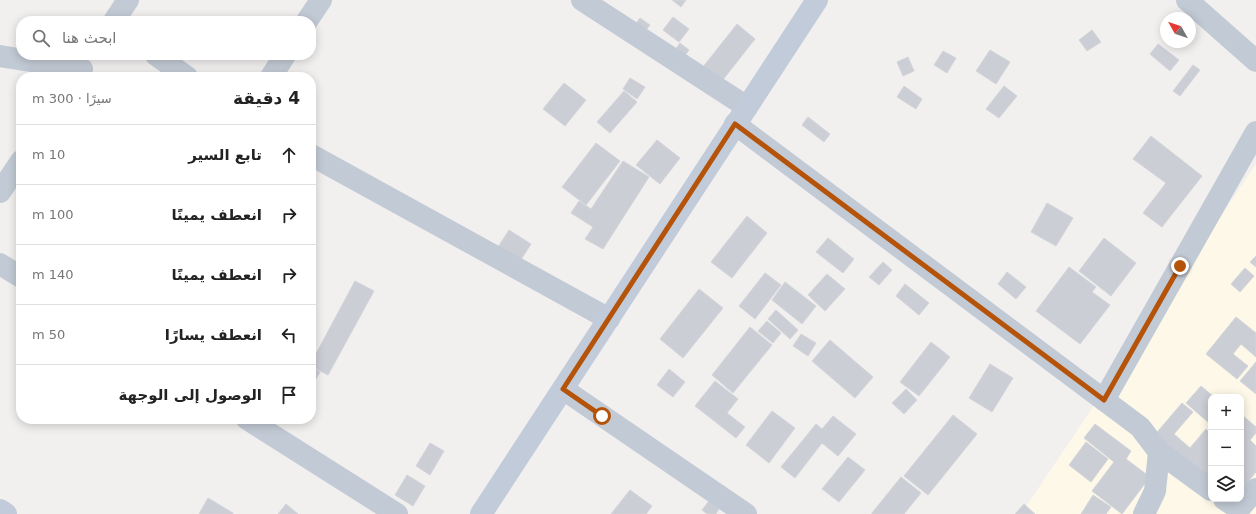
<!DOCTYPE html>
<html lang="ar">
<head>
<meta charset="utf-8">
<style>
	body { margin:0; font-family:"DejaVu Sans","Noto Sans Arabic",sans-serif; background:#f6f6f6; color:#222; direction:rtl }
	.controls { position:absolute; right:12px; bottom:12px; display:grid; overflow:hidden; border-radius:8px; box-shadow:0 2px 10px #0003 }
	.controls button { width:36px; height:36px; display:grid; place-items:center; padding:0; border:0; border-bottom:1px solid #e0e0e0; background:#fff; color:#222; font:20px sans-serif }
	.compass { position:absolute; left:1160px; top:12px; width:36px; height:36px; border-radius:50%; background:#fff; box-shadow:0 2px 10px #0003; rotate:310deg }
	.stop { position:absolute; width:12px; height:12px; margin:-9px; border:3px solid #b45309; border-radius:50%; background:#fff }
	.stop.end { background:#b45309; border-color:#fff; box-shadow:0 1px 4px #0008 }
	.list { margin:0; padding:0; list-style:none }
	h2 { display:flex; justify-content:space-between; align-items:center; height:52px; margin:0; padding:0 16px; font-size:17px }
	h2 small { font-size:13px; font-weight:400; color:#767676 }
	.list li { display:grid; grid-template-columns:26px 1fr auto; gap:12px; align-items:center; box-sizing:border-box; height:60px; padding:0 16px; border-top:1px solid #e0e0e0 }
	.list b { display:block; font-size:15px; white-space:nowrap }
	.list em { font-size:13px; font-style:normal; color:#767676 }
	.icon { flex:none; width:22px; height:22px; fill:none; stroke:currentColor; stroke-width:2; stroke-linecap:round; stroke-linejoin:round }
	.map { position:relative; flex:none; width:1256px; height:514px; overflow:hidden; direction:ltr }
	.search { position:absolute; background:#fff; box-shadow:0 2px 10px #0003; left:16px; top:16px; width:300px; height:44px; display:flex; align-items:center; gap:10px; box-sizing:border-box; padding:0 14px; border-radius:16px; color:#767676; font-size:15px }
	.panel { position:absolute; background:#fff; box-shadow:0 2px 10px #0003; left:16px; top:72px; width:300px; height:352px; border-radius:16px; direction:rtl }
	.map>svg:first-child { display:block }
	.commercial { fill:#fdf8e8; fill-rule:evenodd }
	.building { fill:#cbced4; stroke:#d3d5db }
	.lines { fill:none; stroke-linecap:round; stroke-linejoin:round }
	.street { stroke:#c2cad5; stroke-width:22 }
	.secondary { stroke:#c1cbd9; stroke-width:22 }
	.route { stroke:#b45309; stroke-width:5 }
</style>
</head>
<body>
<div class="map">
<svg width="1256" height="514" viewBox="0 0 1256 514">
	<rect width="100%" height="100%" fill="#f2efef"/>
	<!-- commercial -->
	<path class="commercial" d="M1256,164V514H1021ZM1211,397H1241V499H1211Z"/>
	<!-- building -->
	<g class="building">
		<polygon points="672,0 686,0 681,7"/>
		<polygon points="673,17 689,29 679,42 663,30"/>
		<polygon points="640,18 650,25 640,37 631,30"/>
		<polygon points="737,24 755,39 718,86 699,72"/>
		<polygon points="1092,30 1101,42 1087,51 1079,40"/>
		<polygon points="680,43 689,50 681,61 672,54"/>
		<polygon points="1158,44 1179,60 1170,71 1150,54"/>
		<polygon points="990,50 1010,62 996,84 976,71"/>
		<polygon points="943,51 956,58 947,73 934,65"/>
		<polygon points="908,57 914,71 903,76 897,62"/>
		<polygon points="1193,65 1200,70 1180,96 1173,91"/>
		<polygon points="630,78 645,87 637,99 623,89"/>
		<polygon points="564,83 586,100 565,126 543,109"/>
		<polygon points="904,86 922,99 916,109 897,97"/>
		<polygon points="1004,86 1017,96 999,118 986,109"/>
		<polygon points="624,91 637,102 610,133 597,122"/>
		<polygon points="808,117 830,134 824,142 802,125"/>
		<polygon points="1151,136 1202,176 1162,227 1143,213 1166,183 1133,159"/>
		<polygon points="657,140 680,158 660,184 636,165"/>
		<polygon points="596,143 620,161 586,205 562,187"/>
		<polygon points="623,161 649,177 603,249 585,239 593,227 571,213 579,201 591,209"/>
		<polygon points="1047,203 1073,218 1056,246 1031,232"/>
		<polygon points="747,216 767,233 732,278 711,262"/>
		<polygon points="509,230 531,244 513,272 491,258"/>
		<polygon points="828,238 854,259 843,273 816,252"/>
		<polygon points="1104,238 1136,263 1111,296 1079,271"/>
		<polygon points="1256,256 1256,267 1250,262"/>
		<polygon points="883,262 892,270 879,285 869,277"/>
		<polygon points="1069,267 1096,287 1092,292 1110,305 1080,344 1036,311"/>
		<polygon points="1245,268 1254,276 1240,292 1231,284"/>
		<polygon points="1007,272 1026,287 1016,299 998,284"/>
		<polygon points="765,273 781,285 755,319 739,306"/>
		<polygon points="827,274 845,289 825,311 808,295"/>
		<polygon points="355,281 374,291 328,375 311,366 311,363"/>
		<polygon points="785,282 816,306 802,324 772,300"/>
		<polygon points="905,284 929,303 919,315 896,296"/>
		<polygon points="699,289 723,308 683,358 660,339"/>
		<polygon points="776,310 798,330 790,339 768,319"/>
		<polygon points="1236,317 1256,333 1256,357 1241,344 1233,354 1248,366 1237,379 1206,354"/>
		<polygon points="767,321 781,333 773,343 758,331"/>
		<polygon points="750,327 772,345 733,393 712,375"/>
		<polygon points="801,334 816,343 808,356 793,346"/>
		<polygon points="830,340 873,377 855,398 812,361"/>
		<polygon points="931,342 950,357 919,396 900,382"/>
		<polygon points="1256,362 1256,394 1240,381"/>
		<polygon points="990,364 1013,378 992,412 969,398"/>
		<polygon points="311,367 320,372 313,384 311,382"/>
		<polygon points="669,369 685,382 673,397 657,385"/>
		<polygon points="715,381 738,399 727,413 745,427 736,438 695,406"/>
		<polygon points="1201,386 1214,397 1211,397 1211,422 1209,423 1186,403"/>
		<polygon points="906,389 917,400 904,414 892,403"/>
		<polygon points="1182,403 1193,412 1174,434 1190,448 1206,429 1211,434 1211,486 1153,437"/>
		<polygon points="772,411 795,428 769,463 746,445"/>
		<polygon points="1241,414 1256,427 1256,433 1250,440 1256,446 1256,472 1241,490"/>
		<polygon points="953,415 977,434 928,495 904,476"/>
		<polygon points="833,416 856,434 838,456 822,443 795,478 781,467 816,424 822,429"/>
		<polygon points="1095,424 1131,451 1126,459 1150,477 1122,514 1092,491 1114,462 1084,438"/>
		<polygon points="1086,442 1108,459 1091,482 1069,465"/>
		<polygon points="430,443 444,451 430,475 416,466"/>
		<polygon points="848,457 865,470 839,502 822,489"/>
		<polygon points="407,475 425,486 413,506 395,495"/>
		<polygon points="901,477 921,493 904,514 872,514 872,513"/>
		<polygon points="630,490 652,506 646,514 611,514"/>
		<polygon points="1093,495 1111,507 1106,514 1081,514"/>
		<polygon points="208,498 233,513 233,514 199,514"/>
		<polygon points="709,501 719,509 716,514 707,514 702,510"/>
		<polygon points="286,504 298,514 278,514"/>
		<polygon points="1024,504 1035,514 1015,514"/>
	</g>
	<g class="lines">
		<!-- street -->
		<g class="street">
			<polyline points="582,0 747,107"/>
			<polyline points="1187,0 1256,61"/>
			<polyline points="114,21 128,0"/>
			<polyline points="307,21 321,0"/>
			<polyline points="156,55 187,77"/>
			<polyline points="0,56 82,69"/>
			<polyline points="271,77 285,55"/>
			<polyline points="735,124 1140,427 1159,452 1155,491 1144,514"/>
			<polyline points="311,155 609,319"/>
			<polyline points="0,192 21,161"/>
			<polyline points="0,264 21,277"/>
			<polyline points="563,389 746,514"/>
			<polyline points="1104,400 1256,132"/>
			<polyline points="247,419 397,514"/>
			<polyline points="1159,452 1211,490"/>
			<polyline points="1224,499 1239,509 1256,489"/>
		</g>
		<!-- secondary -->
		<g class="secondary">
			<polyline points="0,510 6,514"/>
			<polyline points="481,514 817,0"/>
		</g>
	</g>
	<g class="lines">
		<!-- route -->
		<polyline class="route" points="602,416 563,389 735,124 1104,400 1180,266"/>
	</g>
</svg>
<div class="controls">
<button>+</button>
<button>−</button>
<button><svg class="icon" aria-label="layers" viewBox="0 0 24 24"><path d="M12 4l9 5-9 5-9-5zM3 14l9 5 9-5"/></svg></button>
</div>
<svg class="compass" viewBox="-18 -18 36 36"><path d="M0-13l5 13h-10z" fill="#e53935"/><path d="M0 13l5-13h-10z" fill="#767676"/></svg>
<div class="stop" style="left:602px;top:416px"></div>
<div class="stop end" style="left:1180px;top:266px"></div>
<div class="search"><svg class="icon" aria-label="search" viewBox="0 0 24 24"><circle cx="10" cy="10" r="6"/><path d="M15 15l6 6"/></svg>ابحث هنا</div>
<section class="panel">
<h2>4 دقيقة<small>سيرًا · 300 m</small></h2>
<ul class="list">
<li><svg class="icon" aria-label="ahead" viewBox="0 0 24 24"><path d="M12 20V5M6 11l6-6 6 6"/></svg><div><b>تابع السير</b></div><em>10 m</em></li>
<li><svg class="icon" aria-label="right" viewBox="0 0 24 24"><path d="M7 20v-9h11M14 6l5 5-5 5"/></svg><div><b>انعطف يمينًا</b></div><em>100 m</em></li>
<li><svg class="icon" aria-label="right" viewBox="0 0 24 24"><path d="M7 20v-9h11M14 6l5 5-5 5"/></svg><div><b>انعطف يمينًا</b></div><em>140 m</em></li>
<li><svg class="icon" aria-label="left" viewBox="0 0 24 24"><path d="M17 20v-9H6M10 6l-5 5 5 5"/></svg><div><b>انعطف يسارًا</b></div><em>50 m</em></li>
<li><svg class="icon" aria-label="arrive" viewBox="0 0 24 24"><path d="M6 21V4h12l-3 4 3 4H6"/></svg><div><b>الوصول إلى الوجهة</b></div></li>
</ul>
</section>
</div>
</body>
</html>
